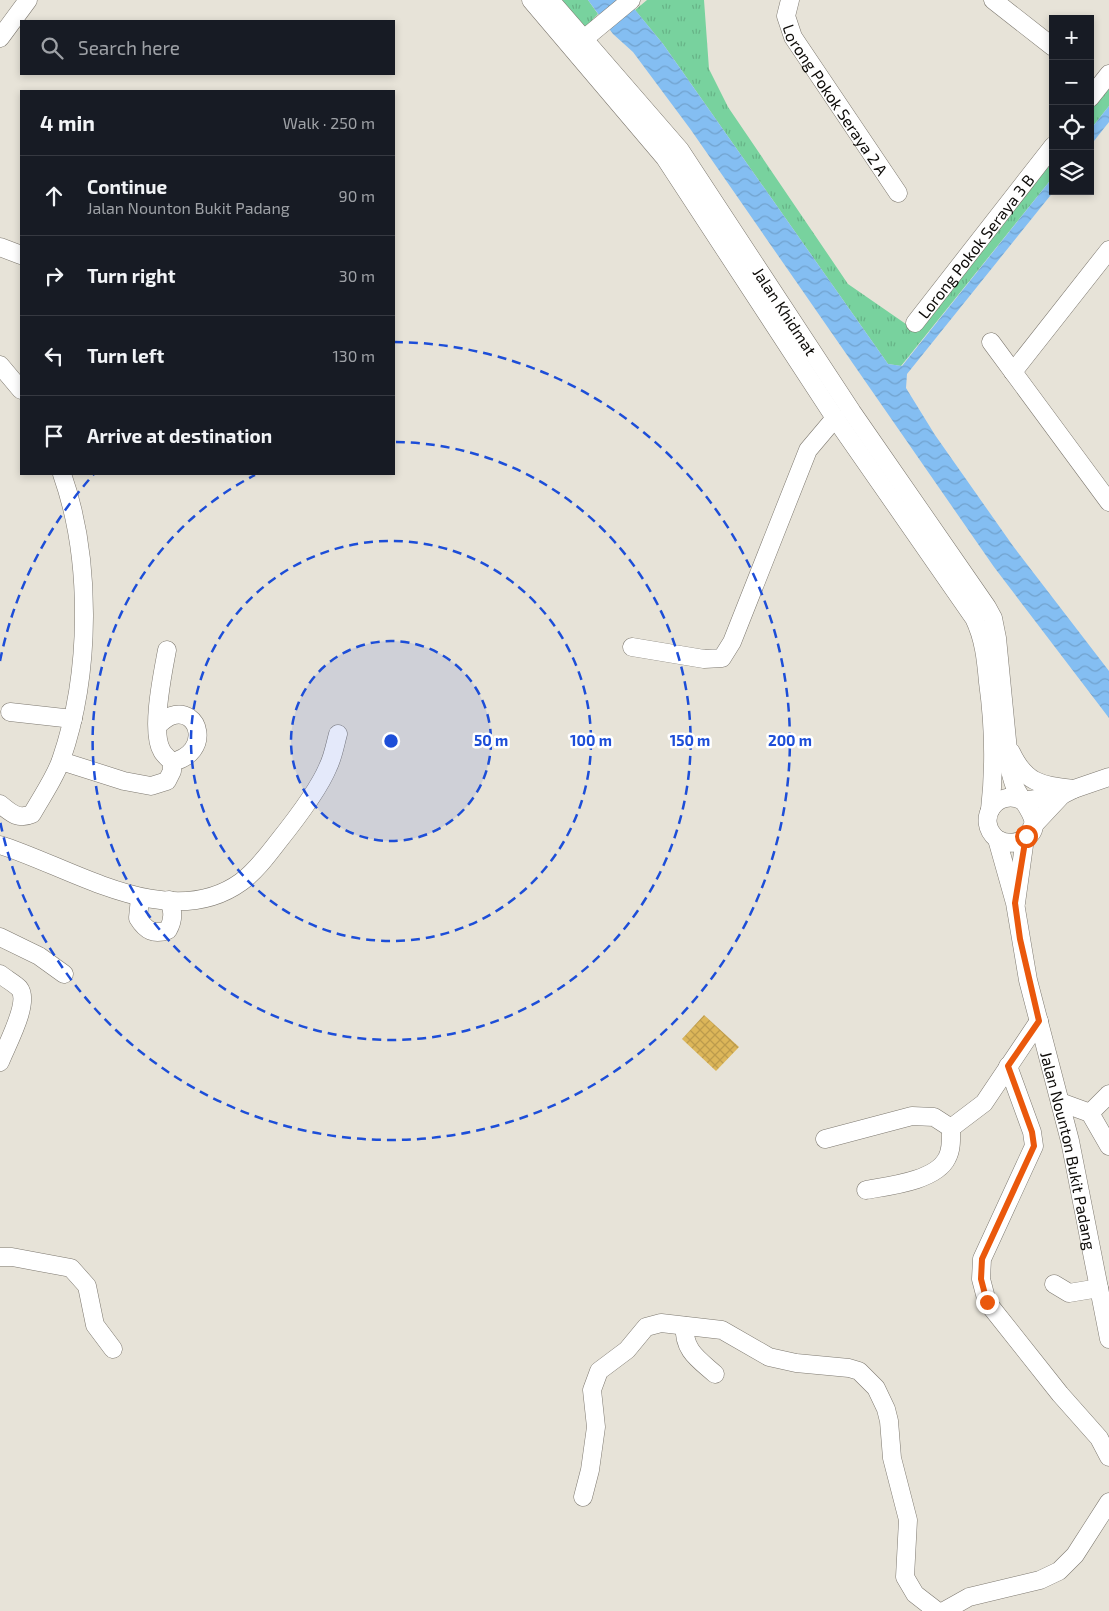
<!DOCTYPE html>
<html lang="en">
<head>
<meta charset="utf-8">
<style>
	body { margin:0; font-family:"Exo 2",sans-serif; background:#20242c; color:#f1f3f6 }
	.controls { position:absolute; right:15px; top:15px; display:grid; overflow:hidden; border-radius:0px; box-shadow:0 2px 8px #0003 }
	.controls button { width:45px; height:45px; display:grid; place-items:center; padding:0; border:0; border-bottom:1px solid #363941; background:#171b24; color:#f1f3f6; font:25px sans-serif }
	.stop { position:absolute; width:15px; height:15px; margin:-11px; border:4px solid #ea580c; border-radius:50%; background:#fff }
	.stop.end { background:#ea580c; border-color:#fff; box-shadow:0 1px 5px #0008 }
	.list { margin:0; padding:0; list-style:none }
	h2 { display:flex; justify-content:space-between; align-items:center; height:65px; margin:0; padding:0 20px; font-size:21px }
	h2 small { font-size:16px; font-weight:400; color:#9ea1a6 }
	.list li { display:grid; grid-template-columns:32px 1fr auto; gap:15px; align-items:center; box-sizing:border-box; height:80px; padding:0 20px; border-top:1px solid #363941 }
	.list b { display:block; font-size:19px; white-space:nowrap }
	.list p { margin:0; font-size:16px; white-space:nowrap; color:#9ea1a6 }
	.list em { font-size:16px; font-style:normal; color:#9ea1a6 }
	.icon { flex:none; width:28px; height:28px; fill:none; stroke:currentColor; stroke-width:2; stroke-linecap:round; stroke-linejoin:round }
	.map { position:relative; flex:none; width:1109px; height:1611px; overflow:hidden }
	.search { position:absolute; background:#171b24; box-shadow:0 2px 8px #0003; left:20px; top:20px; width:375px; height:55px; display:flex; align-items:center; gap:12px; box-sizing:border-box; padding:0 18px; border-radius:0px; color:#9ea1a6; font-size:19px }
	.panel { position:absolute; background:#171b24; box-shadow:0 2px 8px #0003; left:20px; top:90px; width:375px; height:385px; border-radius:0px }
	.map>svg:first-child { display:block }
	.grass { fill:url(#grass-tufts) }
	.water { fill:url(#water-waves) }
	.building { fill:url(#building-cross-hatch) }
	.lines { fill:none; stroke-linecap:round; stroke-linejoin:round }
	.minor-casing { stroke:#7d786f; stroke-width:19 }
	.minor { stroke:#fff; stroke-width:18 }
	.route { stroke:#ea580c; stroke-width:6 }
	.ring { fill:none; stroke:#1d4ed8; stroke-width:2.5; stroke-dasharray:9 6 }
	.labels { text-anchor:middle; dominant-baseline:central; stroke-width:5; stroke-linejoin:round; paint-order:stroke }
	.street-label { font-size:16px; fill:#0d0b08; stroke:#fff }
	.centre { fill:#1d4ed8; stroke:#fff; stroke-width:2.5 }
	.ring-label { font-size:15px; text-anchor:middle; font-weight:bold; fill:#1d4ed8; stroke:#fff; stroke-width:5; stroke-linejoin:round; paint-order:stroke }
</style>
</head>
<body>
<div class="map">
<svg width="1109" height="1611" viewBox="0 0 1109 1611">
	<defs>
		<pattern id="grass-tufts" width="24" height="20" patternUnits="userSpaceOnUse" patternTransform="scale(1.25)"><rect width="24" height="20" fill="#78d29e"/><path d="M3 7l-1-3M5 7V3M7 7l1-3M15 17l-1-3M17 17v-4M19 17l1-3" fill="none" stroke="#67b387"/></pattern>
		<pattern id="water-waves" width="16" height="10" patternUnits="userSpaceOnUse" patternTransform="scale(1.25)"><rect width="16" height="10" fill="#84bef2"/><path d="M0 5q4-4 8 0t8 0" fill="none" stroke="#71a2ce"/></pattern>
		<pattern id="building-cross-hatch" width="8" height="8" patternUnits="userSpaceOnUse" patternTransform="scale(1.25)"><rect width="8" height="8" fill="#dcb659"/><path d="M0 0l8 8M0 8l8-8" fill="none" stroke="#bc9b4c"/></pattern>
	</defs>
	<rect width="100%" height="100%" fill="#e7e3d8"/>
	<!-- grass -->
	<g class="grass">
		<polygon points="553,0 588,0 598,14 593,19 595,22 586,28"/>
		<polygon points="647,0 704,0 709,69 728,107 848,284 916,331 1053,157 1053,177 901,366 888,364 663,44 635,10"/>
		<polygon points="1109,85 1109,106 1090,130 1090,109"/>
	</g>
	<!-- water -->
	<g class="water">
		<polygon points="588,0 627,0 663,44 888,364 902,366 1053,177 1054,191 907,374 906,388 935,435 1013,546 1109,671 1109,718 994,567 691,130 633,52 613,34"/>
		<polygon points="1109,106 1109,122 1090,146 1090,130"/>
	</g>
	<!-- building -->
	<polygon class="building" points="704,1015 739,1047 716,1071 682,1039"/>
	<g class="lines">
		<!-- minor casing -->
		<g class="minor-casing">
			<g id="minor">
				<path d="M531,0L665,158L835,418L974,618C984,639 986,659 988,682C994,725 995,766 990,810"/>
				<path id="s1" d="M550,0L680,150L852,412L987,607L993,618L997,638L1010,771C1012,777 1013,783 1016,789C1023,804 1050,828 1020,841C1012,844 1004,843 997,839C974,820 997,787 1023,801"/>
				<path id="s2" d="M790,0L786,16L793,37L898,193"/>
				<polyline points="993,0 1053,47"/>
				<polyline points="0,38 28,0"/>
				<polyline points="584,39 631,0"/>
				<polyline points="1090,98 1109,74"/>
				<polyline points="0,247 21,255"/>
				<path id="s3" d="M915,323L1053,146"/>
				<polyline points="991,342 1109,502"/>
				<polyline points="0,365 21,390"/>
				<polyline points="1013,372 1109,250"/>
				<polyline points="632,647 704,659 722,658 732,642 808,450 835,418"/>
				<polyline points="10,712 73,719"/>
				<path d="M158,725C162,722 166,718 171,716C200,706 212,753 172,762"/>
				<path d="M1011,752C1026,784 1041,785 1074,789"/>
				<path d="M61,761L124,781L151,786L167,781L172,771V762C169,759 164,755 162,751C150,732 163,672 167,650"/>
				<polyline points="1023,801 1062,795 1074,789 1109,777"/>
				<path d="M0,804C11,813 18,820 32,814C42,796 55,778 61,760C91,674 92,559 62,474"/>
				<polyline points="1032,827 1062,795"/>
				<path id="s4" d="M997,839L1015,903L1028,980L1070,1141L1109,1339"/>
				<path d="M0,845C71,867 169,934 241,882C255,872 267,856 277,843C293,823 319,789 328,767C333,757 335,745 338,734"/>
				<path d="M140,898L138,918C146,931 154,935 168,930C174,919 173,911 169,900"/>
				<polyline points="1016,903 1025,838"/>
				<polyline points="0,937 39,956 64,974"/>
				<path d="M0,974C6,979 14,983 19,988C31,1002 6,1046 0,1062"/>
				<polyline points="1008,1066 1032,1132 1034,1146 982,1259 981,1279 987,1302 1060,1394 1099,1438 1109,1457"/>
				<polyline points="1060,1102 1090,1113 1109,1146"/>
				<polyline points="1090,1113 1109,1094"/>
				<polyline points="825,1139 912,1116 934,1117 951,1128 984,1103 1039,1021"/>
				<path d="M866,1190C888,1186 936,1181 947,1158C952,1149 951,1138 951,1128"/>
				<polyline points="0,1257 12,1257 71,1268 87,1286 95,1325 113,1349"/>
				<polyline points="1054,1284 1069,1293 1099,1288"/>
				<path d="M685,1326C683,1350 698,1359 715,1374"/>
				<polyline points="583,1497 590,1470 596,1427 592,1390 599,1371 627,1350 646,1327 661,1323 722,1330 769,1357 796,1363 849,1368 859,1371 876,1388 886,1409 889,1421 892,1458 908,1520 905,1577 915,1594 937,1611"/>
				<polyline points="944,1611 969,1597 1040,1580 1059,1571 1075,1555 1109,1502"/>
			</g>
		</g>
		<!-- minor -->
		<use href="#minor" class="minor"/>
	</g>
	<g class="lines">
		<!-- route -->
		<polyline class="route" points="987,1302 981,1279 982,1259 1034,1146 1032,1132 1008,1066 1039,1021 1020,939 1015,903 1026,836"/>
	</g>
	<!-- distance rings -->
	<circle cx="391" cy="741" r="100" fill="#1d4ed8" fill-opacity=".12"/>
	<g class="ring">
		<circle cx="391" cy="741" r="100"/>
		<circle cx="391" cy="741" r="200"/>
		<path d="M396 442A299 299 0 1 1 255 475"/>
		<path d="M0 661A399 399 0 0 1 94 474M394 342A399 399 0 1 1 0 821"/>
	</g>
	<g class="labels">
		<!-- street labels -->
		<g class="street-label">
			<text stroke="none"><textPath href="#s2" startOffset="114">Lorong Pokok Seraya 2 A</textPath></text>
			<text stroke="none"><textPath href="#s3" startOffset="98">Lorong Pokok Seraya 3 B</textPath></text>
			<text stroke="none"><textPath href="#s1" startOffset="391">Jalan Khidmat</textPath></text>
			<text stroke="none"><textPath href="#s4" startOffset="320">Jalan Nounton Bukit Padang</textPath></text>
		</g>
	</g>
	<circle cx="391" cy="741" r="8" class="centre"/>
	<g class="ring-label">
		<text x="491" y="746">50 m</text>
		<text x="591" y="746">100 m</text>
		<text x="690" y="746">150 m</text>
		<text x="790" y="746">200 m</text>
	</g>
</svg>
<div class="controls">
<button>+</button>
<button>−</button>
<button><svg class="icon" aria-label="locate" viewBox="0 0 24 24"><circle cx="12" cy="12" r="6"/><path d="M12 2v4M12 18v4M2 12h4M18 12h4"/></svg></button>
<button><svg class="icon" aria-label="layers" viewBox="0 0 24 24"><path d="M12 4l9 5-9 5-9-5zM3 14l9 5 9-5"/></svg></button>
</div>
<div class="stop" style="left:1026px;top:836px"></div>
<div class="stop end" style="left:987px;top:1302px"></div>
<div class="search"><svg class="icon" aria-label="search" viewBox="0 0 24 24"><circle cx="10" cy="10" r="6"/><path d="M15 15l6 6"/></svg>Search here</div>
<section class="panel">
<h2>4 min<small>Walk · 250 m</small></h2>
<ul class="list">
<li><svg class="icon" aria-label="ahead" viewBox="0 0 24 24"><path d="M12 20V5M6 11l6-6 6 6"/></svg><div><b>Continue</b><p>Jalan Nounton Bukit Padang</p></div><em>90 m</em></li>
<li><svg class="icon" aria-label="right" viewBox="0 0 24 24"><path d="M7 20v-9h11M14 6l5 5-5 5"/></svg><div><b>Turn right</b></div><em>30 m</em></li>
<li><svg class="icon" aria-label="left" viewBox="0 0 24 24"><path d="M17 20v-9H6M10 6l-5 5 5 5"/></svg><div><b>Turn left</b></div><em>130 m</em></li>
<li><svg class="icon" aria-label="arrive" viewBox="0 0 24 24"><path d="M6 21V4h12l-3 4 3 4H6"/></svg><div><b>Arrive at destination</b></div></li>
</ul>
</section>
</div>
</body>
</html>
